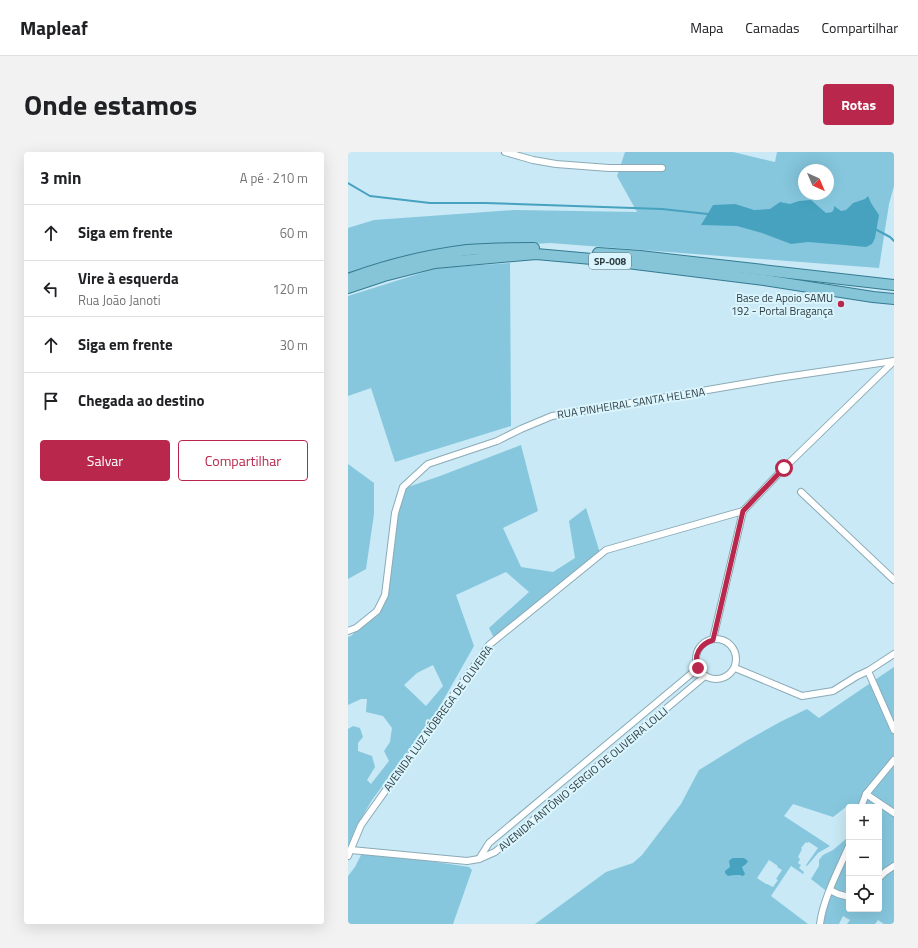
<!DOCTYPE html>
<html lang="pt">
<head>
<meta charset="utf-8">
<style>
	body { margin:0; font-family:"Titillium Web",sans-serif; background:#f2f2f2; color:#202124 }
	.controls { position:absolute; right:12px; bottom:12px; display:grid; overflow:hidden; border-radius:4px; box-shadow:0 4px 16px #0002 }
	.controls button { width:36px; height:36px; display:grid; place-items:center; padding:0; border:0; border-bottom:1px solid #e0e0e0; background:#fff; color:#202124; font:20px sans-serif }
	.compass { position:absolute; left:450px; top:12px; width:36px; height:36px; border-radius:50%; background:#fff; box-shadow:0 4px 16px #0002; rotate:136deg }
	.stop { position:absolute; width:12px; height:12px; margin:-9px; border:3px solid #b9284c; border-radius:50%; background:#fff }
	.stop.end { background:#b9284c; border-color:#fff; box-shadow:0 1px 4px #0008 }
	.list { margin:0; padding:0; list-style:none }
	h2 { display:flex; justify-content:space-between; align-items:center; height:52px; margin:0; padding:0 16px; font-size:17px }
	h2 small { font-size:13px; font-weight:400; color:#757577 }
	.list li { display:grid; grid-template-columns:26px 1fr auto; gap:12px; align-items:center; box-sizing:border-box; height:56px; padding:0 16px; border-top:1px solid #e0e0e0 }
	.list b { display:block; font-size:15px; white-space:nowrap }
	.list p { margin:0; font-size:13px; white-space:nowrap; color:#757577 }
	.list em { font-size:13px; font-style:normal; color:#757577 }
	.actions { display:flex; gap:8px; padding:12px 16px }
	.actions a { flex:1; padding:9px 0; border:1px solid #b9284c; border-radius:4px; text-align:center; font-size:14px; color:#b9284c }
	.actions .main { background:#b9284c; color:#fff }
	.icon { flex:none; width:22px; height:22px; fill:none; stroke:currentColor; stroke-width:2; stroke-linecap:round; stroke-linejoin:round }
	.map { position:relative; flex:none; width:546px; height:772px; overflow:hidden; border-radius:4px }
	header { display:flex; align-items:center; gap:24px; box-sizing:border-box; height:56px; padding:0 20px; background:#fff; border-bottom:1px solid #e0e0e0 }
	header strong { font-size:19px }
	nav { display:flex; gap:22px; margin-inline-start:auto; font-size:14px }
	.intro { display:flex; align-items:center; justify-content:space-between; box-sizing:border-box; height:96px; padding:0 24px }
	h1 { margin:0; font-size:28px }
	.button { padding:10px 18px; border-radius:4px; background:#b9284c; color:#fff; font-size:14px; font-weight:700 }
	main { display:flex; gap:24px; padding:0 24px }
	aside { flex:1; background:#fff; border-radius:4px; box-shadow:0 4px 16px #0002 }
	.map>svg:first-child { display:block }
	.green { fill:#86c7de; fill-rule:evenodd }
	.water { fill:#46a2bf }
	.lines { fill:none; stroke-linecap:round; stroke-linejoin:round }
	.stream { stroke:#46a2bf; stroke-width:2 }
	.street-casing { stroke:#8baab6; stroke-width:8 }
	.primary-casing { stroke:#347b92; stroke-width:12 }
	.street { stroke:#fff; stroke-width:6 }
	.primary { stroke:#86c4d7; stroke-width:10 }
	.route { stroke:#b9284c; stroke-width:5 }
	.poi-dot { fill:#b9284c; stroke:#daf5fe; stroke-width:1.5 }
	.labels { text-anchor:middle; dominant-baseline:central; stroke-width:4; stroke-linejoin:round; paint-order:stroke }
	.shield { fill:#daf5fe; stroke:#62747a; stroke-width:1 }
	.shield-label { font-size:10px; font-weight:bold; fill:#2f3d41 }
	.poi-label { font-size:11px; fill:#2f3d41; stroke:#daf5fe; text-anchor:end }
	.street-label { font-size:11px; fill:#2f3d41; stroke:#daf5fe }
</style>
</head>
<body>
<header>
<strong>Mapleaf</strong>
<nav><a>Mapa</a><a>Camadas</a><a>Compartilhar</a></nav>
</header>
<div class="intro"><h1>Onde estamos</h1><a class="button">Rotas</a></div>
<main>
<aside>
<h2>3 min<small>A pé · 210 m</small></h2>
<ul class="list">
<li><svg class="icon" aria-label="ahead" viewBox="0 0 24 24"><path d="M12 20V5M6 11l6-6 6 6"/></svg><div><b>Siga em frente</b></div><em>60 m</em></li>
<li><svg class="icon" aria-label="left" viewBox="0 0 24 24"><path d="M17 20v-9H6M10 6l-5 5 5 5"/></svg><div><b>Vire à esquerda</b><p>Rua João Janoti</p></div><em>120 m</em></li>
<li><svg class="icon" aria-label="ahead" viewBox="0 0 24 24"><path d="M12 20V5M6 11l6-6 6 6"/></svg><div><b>Siga em frente</b></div><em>30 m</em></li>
<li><svg class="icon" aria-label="arrive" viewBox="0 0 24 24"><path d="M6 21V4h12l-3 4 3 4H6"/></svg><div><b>Chegada ao destino</b></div></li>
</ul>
<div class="actions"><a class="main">Salvar</a><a>Compartilhar</a></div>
</aside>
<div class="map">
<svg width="546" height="772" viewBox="0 0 546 772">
	<rect width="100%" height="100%" fill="#c8e9f5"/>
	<!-- green -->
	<g class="green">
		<path d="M277,0H385L427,10L429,0H546V34L541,52L531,116L202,91L116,96L0,124V76L26,68L167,58L289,60L269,24ZM456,18H480V42H456Z"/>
		<polygon points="162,111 163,274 47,310 23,236 0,244 0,144 89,116"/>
		<path d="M173,293L190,359L155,376L173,415L205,420L227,406L221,369L238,356L252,401L146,486L141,476L181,440L158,420L108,443L126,494L88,561L24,648L7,677L0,695V577L5,574L12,576L15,585L10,591V599L24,604L27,615L19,628L23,632L41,609L36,599L42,590L44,576L35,564L18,560L19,547H13L0,553V485L3,484L36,454L43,422L48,361L57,336L92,324ZM85,513L95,534L78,554L56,533L69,521Z"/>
		<polygon points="0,312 26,331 26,362 18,417 0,427"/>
		<path d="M546,515V772H536L530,768L527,772H499L502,768L495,764L491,772H472L501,694V757H531V655H501V658L498,655L485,665L445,652L436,664L482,694L470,701L459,714L458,713L470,696L461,690L459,691L458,690L453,696L454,697L450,705L452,707L450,711L453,713L451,716L456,720L455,722L443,714L423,744L460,772H187L258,720L285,711L294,703L333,652L351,618L398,589L432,570L459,557L471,566ZM421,708L430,714L429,715L434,718L428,727L430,728L425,735L419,732H418L409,726ZM382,712L394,715L396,720L393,724L390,723L380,724L382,715Z"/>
		<polygon points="499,686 501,686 501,688 479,737 477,738 463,727 471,714 471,708 475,703 485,698"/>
		<polygon points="15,699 121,715 124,718 105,772 0,772 0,724 7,715"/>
	</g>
	<!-- water -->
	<g class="water">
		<polygon points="520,44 523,51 531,63 527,86 524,92 518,95 497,93 460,90 443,92 414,81 389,74 353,73 365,53 387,52 406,58 422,57 432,50 442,52 451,49 463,48 478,61 484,60 486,57 486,54 493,59 498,58 505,51 517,47"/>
		<polygon points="385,706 396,706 400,709 398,712 394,715 397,722 395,724 390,723 380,724 377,721 377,719 382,715 381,709 383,707"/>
	</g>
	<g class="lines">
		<!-- stream -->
		<g class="stream">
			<polyline points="0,31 22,44 82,51 137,51 314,57 360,62"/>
			<polyline points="527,77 542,85 546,89"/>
		</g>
		<!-- street casing -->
		<g class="street-casing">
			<g id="street">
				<polyline points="157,0 185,8 208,12 261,16 314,16"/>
				<polyline points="453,340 546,428"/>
				<polyline points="0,479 8,476 29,459 37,443 47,361 55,335 80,312 149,289 173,277 204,264 289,250 430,226 546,209"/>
				<circle cx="368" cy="507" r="20"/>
				<polyline points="365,487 395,359"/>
				<polyline points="387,516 454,544 485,539 509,524 520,519 546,502"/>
				<polyline points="520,519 546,578"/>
				<polyline points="518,642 546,661"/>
				<polyline points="513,655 518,642 546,608"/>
				<polyline points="3,698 119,709 131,707 147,700 357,524"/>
				<polyline points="0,704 13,673 141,493 258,398 395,359 436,316 546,209"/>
				<polyline points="131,707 141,691 350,516"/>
				<polyline points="531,726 537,720 546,714"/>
				<polyline points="482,738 490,742 501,745"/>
				<path d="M472,772C475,747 491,717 501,694"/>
			</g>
		</g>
		<!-- primary casing -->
		<g class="primary-casing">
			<g id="primary">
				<polyline points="250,101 292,104 546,133"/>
				<path d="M0,127C38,113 79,103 119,98C141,96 164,96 186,96"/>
				<polyline points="0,136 36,124 87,111 188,102 255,108 416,128 525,145 546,147"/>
			</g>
		</g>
		<!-- street -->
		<use href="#street" class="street"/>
		<!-- primary -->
		<use href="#primary" class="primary"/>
	</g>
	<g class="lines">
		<!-- route -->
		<path class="route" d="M350,516C345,503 352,492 365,488L395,359L436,316"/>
	</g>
	<!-- markers -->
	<circle class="poi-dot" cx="493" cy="152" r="4"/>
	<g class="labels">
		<!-- shield labels -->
		<rect class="shield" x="241" y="101" width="42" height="16" rx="3"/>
		<g class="shield-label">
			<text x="262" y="109">SP-008</text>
		</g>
		<!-- poi labels -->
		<g class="poi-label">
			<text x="485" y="146">Base de Apoio SAMU<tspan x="485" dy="13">192 - Portal Bragança</tspan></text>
		</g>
		<!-- street labels -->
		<g class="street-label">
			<text transform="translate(283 251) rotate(-9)">RUA PINHEIRAL SANTA HELENA</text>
			<text transform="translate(90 566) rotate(-54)">AVENIDA LUIZ NÓBREGA DE OLIVEIRA</text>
			<text transform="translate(235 627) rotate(-40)">AVENIDA ANTÔNIO SERGIO DE OLIVEIRA LOLLI</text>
		</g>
	</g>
</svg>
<div class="controls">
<button>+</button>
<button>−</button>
<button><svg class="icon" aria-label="locate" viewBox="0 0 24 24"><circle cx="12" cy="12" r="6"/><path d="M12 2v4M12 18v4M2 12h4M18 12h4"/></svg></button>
</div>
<svg class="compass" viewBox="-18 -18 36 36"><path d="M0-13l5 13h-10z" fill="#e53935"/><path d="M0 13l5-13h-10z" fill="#757577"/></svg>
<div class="stop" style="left:436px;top:316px"></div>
<div class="stop end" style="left:350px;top:516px"></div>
</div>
</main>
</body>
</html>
